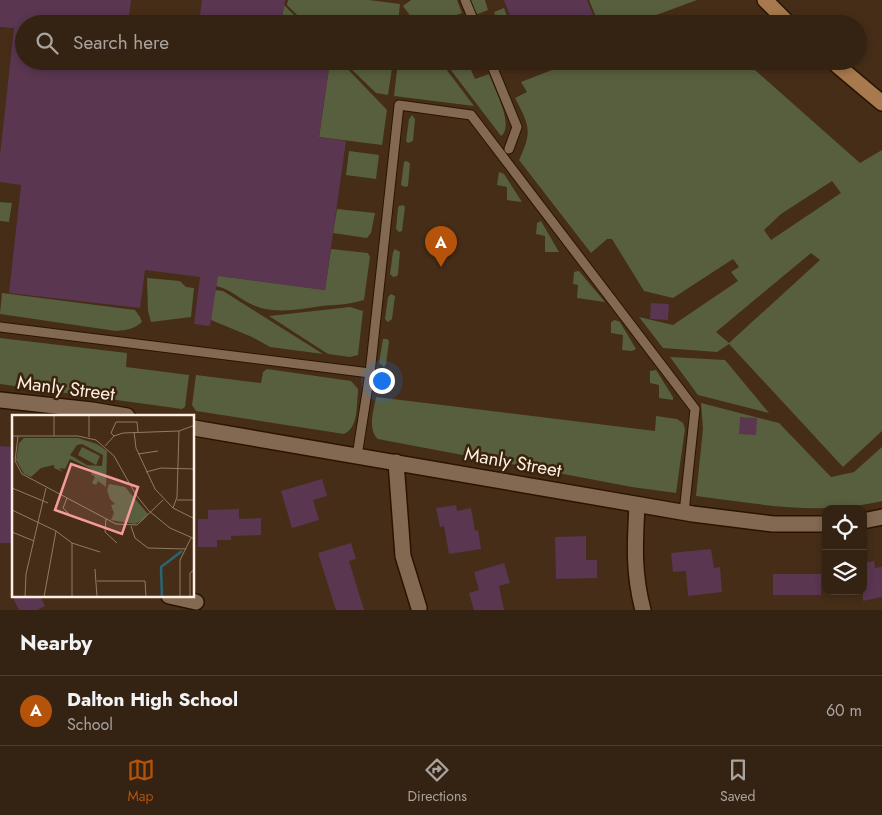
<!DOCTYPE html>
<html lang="en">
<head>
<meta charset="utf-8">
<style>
	body { margin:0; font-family:Jost,sans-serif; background:#3c2a1b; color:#f1f3f6 }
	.controls { position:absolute; right:15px; bottom:15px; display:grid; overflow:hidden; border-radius:10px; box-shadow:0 2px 8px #0003 }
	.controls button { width:45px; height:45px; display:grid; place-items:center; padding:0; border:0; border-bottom:1px solid #4e3f32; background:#342212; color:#f1f3f6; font:25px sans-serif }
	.you { position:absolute; left:381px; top:380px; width:18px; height:18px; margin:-12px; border:4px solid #fff; border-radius:50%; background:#1a73e8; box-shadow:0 0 0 8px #1a73e833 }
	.badge { display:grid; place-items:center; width:32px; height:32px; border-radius:50%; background:#b45309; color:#fff; font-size:16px; font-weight:700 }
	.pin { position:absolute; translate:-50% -41px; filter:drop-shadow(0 1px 2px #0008) }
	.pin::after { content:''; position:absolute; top:26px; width:18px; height:15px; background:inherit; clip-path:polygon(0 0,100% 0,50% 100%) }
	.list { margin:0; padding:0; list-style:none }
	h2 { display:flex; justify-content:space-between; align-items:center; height:65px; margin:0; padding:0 20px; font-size:21px }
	h2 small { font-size:16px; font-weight:400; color:#a9a49f }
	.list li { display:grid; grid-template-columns:32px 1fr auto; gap:15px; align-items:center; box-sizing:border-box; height:70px; padding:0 20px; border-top:1px solid #4e3f32 }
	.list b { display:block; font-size:19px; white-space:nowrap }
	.list p { margin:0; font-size:16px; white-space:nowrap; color:#a9a49f }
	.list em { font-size:16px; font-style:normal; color:#a9a49f }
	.icon { flex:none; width:28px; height:28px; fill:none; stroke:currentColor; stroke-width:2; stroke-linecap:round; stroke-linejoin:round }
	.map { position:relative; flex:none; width:882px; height:610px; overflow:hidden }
	.search { position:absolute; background:#342212; box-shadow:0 2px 8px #0003; left:15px; right:15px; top:15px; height:55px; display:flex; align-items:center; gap:12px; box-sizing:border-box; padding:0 18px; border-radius:28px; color:#a9a49f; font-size:19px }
	.sheet { height:135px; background:#342212 }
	nav { display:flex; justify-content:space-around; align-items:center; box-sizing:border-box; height:70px; border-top:1px solid #4e3f32; background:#342212; font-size:14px; color:#a9a49f }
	nav a { display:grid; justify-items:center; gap:2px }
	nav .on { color:#b45309 }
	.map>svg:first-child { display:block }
	.green { fill:#575f3e; fill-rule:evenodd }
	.building { fill:#5a3650 }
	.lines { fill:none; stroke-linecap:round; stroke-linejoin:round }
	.lane-casing { stroke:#2a1401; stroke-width:11 }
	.street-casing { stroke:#2a1401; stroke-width:18 }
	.secondary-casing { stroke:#2a1401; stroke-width:18 }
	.lane { stroke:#846952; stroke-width:9 }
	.street { stroke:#846952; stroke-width:15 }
	.secondary { stroke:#a7794e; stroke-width:15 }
	.labels { text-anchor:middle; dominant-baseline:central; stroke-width:5; stroke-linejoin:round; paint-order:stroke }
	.street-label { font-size:19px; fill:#ffefe2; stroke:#3a230d }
	.inset-river { fill:none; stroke:#296671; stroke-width:2.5 }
	.inset-road { fill:none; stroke:#8f7b69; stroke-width:1 }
	.view { fill:#f59b9d; fill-opacity:0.15; stroke:#f59b9d; stroke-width:2.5 }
	.inset-edge { fill:none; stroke:#ffefe2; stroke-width:2.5 }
</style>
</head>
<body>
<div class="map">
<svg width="882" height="610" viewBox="0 0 882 610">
	<rect width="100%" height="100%" fill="#452d18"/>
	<!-- green -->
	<g class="green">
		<polygon points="288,0 369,0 400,4 398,24 306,24 287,5"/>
		<polygon points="411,0 457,0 462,13 448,18 450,24 416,24 403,6"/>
		<polygon points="469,0 485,0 488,10 478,14 475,13"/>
		<polygon points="589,0 697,0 632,24 599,24"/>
		<polygon points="284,5 303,24 281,24"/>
		<polygon points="504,8 510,24 498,24 494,12"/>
		<polygon points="330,61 340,61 387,110 382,145 319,137"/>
		<polygon points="343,61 393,61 388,95 376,93"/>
		<polygon points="398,61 440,61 474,106 394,96"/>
		<path d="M444,61H467L475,79L489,74C494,88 515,126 501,136Z"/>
		<path d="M575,61H739L756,71L860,163L882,150V431L843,467L729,344L717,352L663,348L639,317L673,325L738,281L731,272L739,267L733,259L673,298L644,291L612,239H607L591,253L519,160C533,131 529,125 515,98L527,92L521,82ZM832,181L841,193L771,240L764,230L781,214ZM811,253L820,260L729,343L716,332Z"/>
		<polygon points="412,115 415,119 413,141 408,143 406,141 409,119"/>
		<polygon points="349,151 379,155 376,179 346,175"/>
		<polygon points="406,161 410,163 408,186 405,187 401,185 404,162"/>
		<polygon points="499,172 504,174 522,202 507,200 507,187 497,185"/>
		<polygon points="0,202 12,203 9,222 0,221"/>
		<polygon points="403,205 405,207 402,231 399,232 396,229 398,208 399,206"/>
		<polygon points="337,209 375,213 371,233 367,238 333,233"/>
		<polygon points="541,221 559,252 545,252 545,236 536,234 537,223"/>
		<path d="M331,249L368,253L370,257L364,300C351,304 336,305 322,306C299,309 276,315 253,305C240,300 231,289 216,286L219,260L227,277L325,290Z"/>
		<polygon points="395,249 400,252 398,274 397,276 393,277 390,274 393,252"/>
		<polygon points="578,271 579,271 605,302 577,298 578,285 573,284 574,272"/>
		<polygon points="147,278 180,281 186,287 194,288 191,317 151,322 148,311"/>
		<polygon points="215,290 223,291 323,354 270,347 252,337 211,320"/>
		<path d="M2,293L135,310L140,317L142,322C134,329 127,330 116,331L0,314Z"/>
		<polygon points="391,294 395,296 392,319 388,322 385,319 388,297"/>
		<polygon points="350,307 363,311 358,355 350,357 328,354 269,316"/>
		<polygon points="615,320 620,322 636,349 632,351 622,350 623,335 611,333 611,322"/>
		<polygon points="0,338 127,353 126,367 189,375 185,407 182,409 0,384"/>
		<polygon points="383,339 387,339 389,341 386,364 384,367 379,363"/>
		<polygon points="670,357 725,360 769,413 698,395"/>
		<path d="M267,369L351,381L358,389V393C356,406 359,427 344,434L196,411L192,405L196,375L261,383L263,372Z"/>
		<polygon points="656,370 673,397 673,400 659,398 659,385 650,383 650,371"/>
		<path d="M376,397L655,431L656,416L677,419L683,423L685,429L676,493L632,487L378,439C367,429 374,410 376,397Z"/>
		<path d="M701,403L779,423L831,477L854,472L882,447V501C820,516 758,504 696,496L703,429Z"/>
	</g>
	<!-- building -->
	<g class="building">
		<polygon points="0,0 131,0 128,24 24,24 24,61 330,61 319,137 346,141 325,290 218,276 210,326 194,324 200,277 145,270 140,308 9,293 21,185 0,182 0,155 14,28 0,27"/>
		<polygon points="202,0 285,0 281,24 199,24"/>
		<polygon points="504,0 587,0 597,24 513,24"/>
		<polygon points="651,303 669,304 668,320 650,319"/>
		<polygon points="740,417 757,418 756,435 739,434"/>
		<polygon points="0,446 14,447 14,543 0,543"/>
		<polygon points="322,479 327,496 313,500 319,520 292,528 281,491"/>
		<polygon points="456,505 457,511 471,508 475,531 478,530 481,549 449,554 444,526 440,527 436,508"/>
		<polygon points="239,509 239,519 261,518 261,535 231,536 231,540 217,540 217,547 198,547 198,519 208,519 208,510"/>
		<polygon points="586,536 586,560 597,560 597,578 556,579 555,537"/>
		<polygon points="351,543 356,559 349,561 364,610 336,610 318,553"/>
		<polygon points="711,549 714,568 720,567 722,592 688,596 686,571 673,572 671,553"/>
		<polygon points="874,561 875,568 882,567 882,597 863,601 863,563"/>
		<polygon points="504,563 510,583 499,586 504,610 474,610 469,593 479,590 474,572"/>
		<rect x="773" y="574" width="48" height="21"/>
		<polygon points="12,596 40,596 45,606 37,610 19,610"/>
	</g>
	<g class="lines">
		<!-- lane casing -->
		<g class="lane-casing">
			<g id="lane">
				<polyline points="465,0 475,24"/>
				<polyline points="490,61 517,127 509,149"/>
				<polyline points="0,327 370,373 357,456"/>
				<polyline points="370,373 399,105 471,115 695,409 684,513"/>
			</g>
		</g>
		<!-- street casing -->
		<g class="street-casing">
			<g id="street">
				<polyline points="0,400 92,410 127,416"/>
				<polyline points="194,428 693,514 773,524 826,524"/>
				<polyline points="396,462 403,556 419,608"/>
				<path d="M637,505C635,543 633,572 643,610"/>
				<polyline points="863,521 882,517"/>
				<polyline points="169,596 196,602"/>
			</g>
		</g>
		<!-- secondary casing -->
		<g class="secondary-casing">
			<g id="secondary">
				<polyline points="765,0 789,24"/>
				<polyline points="832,61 882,103"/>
			</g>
		</g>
		<!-- lane -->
		<use href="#lane" class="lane"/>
		<!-- street -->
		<use href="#street" class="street"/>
		<!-- secondary -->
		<use href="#secondary" class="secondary"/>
	</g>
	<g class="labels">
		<!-- street labels -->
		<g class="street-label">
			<text transform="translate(66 388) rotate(7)">Manly Street</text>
			<text transform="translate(513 462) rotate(10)">Manly Street</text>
		</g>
	</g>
	<!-- overview -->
	<g transform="translate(12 415)">
		<rect width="182" height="182" fill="#452d18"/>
		<path d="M12,23H66L85,29L95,36L94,72L86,66L84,70L80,68L83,62L79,59L81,55L58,44L53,54L47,53L51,57L42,53V50L29,53L19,62L12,59L4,45L7,28ZM70,29L91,40L90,51L75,50L58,40L65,30ZM70,32L88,41L84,50L66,40ZM97,69L113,72L136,99L131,105L123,109L99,105L102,98L99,90L108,88L103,89L98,84L95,75Z" fill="#575f3e" fill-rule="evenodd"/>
		<path class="inset-river" d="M150,182L149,152L170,136"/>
		<path class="inset-road" d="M42,0V21M122,17L124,33L143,74L161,93L183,104M0,21H66L84,25L102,41L124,80L137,96L158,113L183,124M6,21L3,46L10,59L104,109L125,110L151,85M102,21L99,18L104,7H125L126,17M77,22V0M93,31L102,21L111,18L167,16L183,10M126,39L146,36M134,57L149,53L183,54M0,73L36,88M55,83L51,93L58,100M165,85H183M161,93L165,82L167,16M0,95L44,116L60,128L88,137M94,104L93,117L105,128M119,111L123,123L136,133L174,134M0,117L22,126M83,154L85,182M85,166H133L134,182M13,182L14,159L34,73M32,182L44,116M60,182V128M168,182V145L179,123M178,182V158L183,154"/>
		<path class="view" d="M59,49L126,72L110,119L43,95Z"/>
		<rect width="182" height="182" class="inset-edge"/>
	</g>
</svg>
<div class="controls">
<button><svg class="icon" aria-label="locate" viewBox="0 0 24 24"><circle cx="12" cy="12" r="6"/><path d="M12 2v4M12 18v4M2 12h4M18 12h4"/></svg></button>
<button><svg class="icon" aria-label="layers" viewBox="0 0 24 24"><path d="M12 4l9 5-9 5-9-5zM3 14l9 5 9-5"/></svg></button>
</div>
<div class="you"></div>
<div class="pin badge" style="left:441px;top:267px">A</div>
<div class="search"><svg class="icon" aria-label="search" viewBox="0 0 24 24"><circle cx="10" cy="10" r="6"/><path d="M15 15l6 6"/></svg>Search here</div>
</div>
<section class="sheet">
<h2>Nearby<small></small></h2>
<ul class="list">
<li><span class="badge">A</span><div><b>Dalton High School</b><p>School</p></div><em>60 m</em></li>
</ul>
</section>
<nav>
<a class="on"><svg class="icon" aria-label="map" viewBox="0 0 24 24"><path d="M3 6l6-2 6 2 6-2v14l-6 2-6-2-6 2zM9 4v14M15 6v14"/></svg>Map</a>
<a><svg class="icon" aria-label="directions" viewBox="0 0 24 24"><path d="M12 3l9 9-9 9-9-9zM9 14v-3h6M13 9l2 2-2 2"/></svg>Directions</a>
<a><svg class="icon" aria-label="saved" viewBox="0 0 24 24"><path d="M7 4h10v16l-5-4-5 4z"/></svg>Saved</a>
</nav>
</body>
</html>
